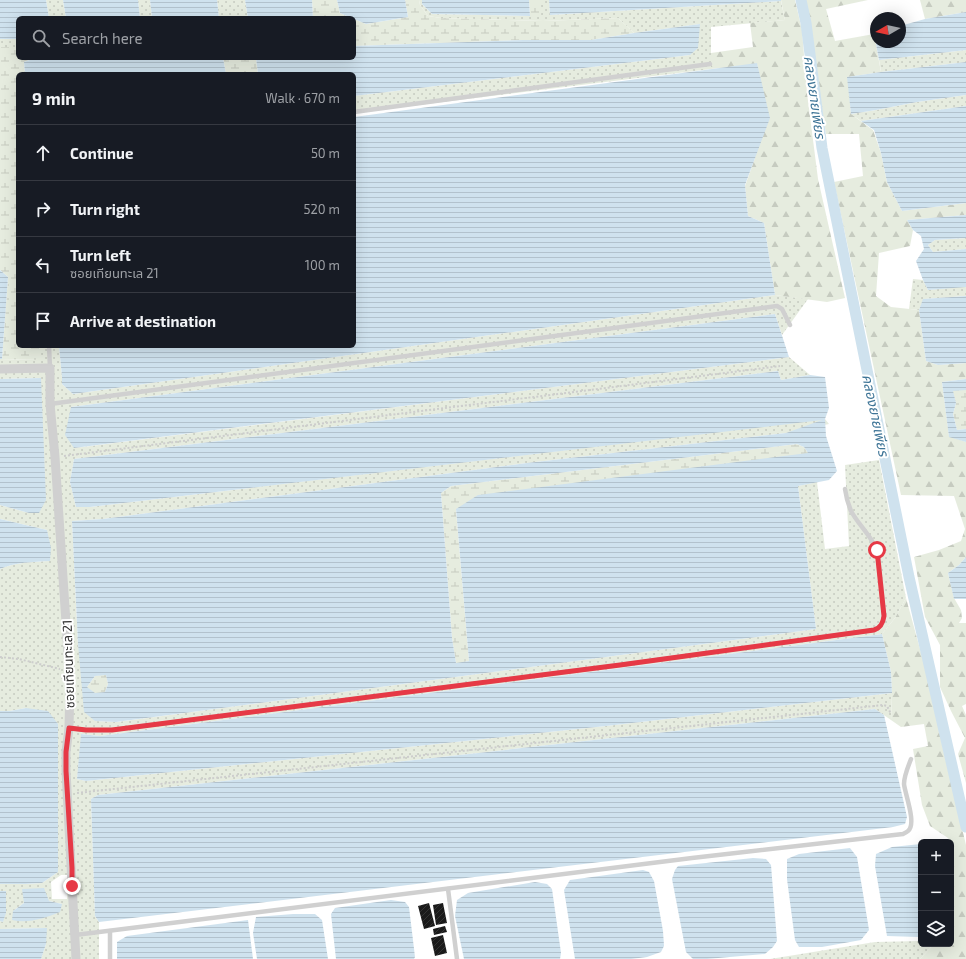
<!DOCTYPE html>
<html lang="en">
<head>
<meta charset="utf-8">
<style>
	body { margin:0; font-family:"Exo 2","Noto Sans Thai",sans-serif; background:#20242c; color:#f1f3f6 }
	.controls { position:absolute; right:12px; bottom:12px; display:grid; overflow:hidden; border-radius:6px; box-shadow:0 4px 16px #0002 }
	.controls button { width:36px; height:36px; display:grid; place-items:center; padding:0; border:0; border-bottom:1px solid #363941; background:#171b24; color:#f1f3f6; font:20px sans-serif }
	.compass { position:absolute; left:870px; top:12px; width:36px; height:36px; border-radius:50%; background:#171b24; box-shadow:0 4px 16px #0002; rotate:261deg }
	.stop { position:absolute; width:12px; height:12px; margin:-9px; border:3px solid #e63946; border-radius:50%; background:#fff }
	.stop.end { background:#e63946; border-color:#fff; box-shadow:0 1px 4px #0008 }
	.list { margin:0; padding:0; list-style:none }
	h2 { display:flex; justify-content:space-between; align-items:center; height:52px; margin:0; padding:0 16px; font-size:17px }
	h2 small { font-size:13px; font-weight:400; color:#9ea1a6 }
	.list li { display:grid; grid-template-columns:26px 1fr auto; gap:12px; align-items:center; box-sizing:border-box; height:56px; padding:0 16px; border-top:1px solid #363941 }
	.list b { display:block; font-size:15px; white-space:nowrap }
	.list p { margin:0; font-size:13px; white-space:nowrap; color:#9ea1a6 }
	.list em { font-size:13px; font-style:normal; color:#9ea1a6 }
	.icon { flex:none; width:22px; height:22px; fill:none; stroke:currentColor; stroke-width:2; stroke-linecap:round; stroke-linejoin:round }
	.map { position:relative; flex:none; width:966px; height:959px; overflow:hidden }
	.search { position:absolute; background:#171b24; box-shadow:0 4px 16px #0002; left:16px; top:16px; width:340px; height:44px; display:flex; align-items:center; gap:10px; box-sizing:border-box; padding:0 14px; border-radius:6px; color:#9ea1a6; font-size:15px }
	.panel { position:absolute; background:#171b24; box-shadow:0 4px 16px #0002; left:16px; top:72px; width:340px; height:276px; border-radius:6px }
	.map>svg:first-child { display:block }
	.grass { fill:url(#grass-dots); fill-rule:evenodd }
	.forest { fill:url(#forest-firs) }
	.wetland { fill:url(#wetland-marsh) }
	.water { fill:url(#water-rules); fill-rule:evenodd }
	.lines { fill:none; stroke-linecap:round; stroke-linejoin:round }
	.stream { stroke:#cfe2ee; stroke-width:3 }
	.canal { stroke:#cfe2ee; stroke-width:11 }
	.building { fill:url(#building-hatch) }
	.path { stroke:#cdcdcd; stroke-width:2; stroke-dasharray:2 2; stroke-linecap:butt }
	.lane { stroke:#d0d0d0; stroke-width:4.5 }
	.street { stroke:#d0d0d0; stroke-width:9 }
	.route { stroke:#e63946; stroke-width:5 }
	.labels { text-anchor:middle; dominant-baseline:central; stroke-width:4; stroke-linejoin:round; paint-order:stroke }
	.street-label { font-size:13px; fill:#333; stroke:#fff }
	.water-label { font-size:14px; font-style:italic; fill:#3f7597; stroke:#fff }
</style>
</head>
<body>
<div class="map">
<svg width="966" height="959" viewBox="0 0 966 959">
	<defs>
		<pattern id="grass-dots" width="8" height="8" patternUnits="userSpaceOnUse"><rect width="8" height="8" fill="#e6ecdf"/><path d="M2 2h.1M6 6h.1" fill="none" stroke="#c6cbc0" stroke-width="1.8" stroke-linecap="round"/></pattern>
		<pattern id="forest-firs" width="22" height="20" patternUnits="userSpaceOnUse"><rect width="22" height="20" fill="#e6ecdf"/><path d="M5 1l3.5 6h-7zM16 11l3.5 6h-7z" fill="#c6cbc0"/></pattern>
		<pattern id="wetland-marsh" width="20" height="14" patternUnits="userSpaceOnUse"><rect width="20" height="14" fill="#e6ecdf"/><path d="M1 5h8M5 5V1M11 12h8M15 12V8" fill="none" stroke="#c6cbc0"/></pattern>
		<pattern id="water-rules" width="6" height="5" patternUnits="userSpaceOnUse"><rect width="6" height="5" fill="#cfe2ee"/><path d="M0 2.5h6" fill="none" stroke="#b2c2cd"/></pattern>
		<pattern id="building-hatch" width="6" height="6" patternUnits="userSpaceOnUse"><rect width="6" height="6" fill="#1a1a1a"/><path d="M-1 1l2-2M0 6l6-6M5 7l2-2" fill="none" stroke="#333"/></pattern>
	</defs>
	<rect width="100%" height="100%" fill="#fff"/>
	<!-- grass -->
	<g class="grass">
		<polygon points="46,0 63,0 66,18 49,18"/>
		<polygon points="138,0 150,0 152,18 140,18"/>
		<polygon points="217,0 245,0 248,18 219,18"/>
		<polygon points="419,0 422,0 422,4 432,14 541,16 541,0 549,0 550,15 781,1 785,20 711,27 711,69 354,113 354,96 690,55 700,24 634,33 618,18 543,21 441,18 428,16 420,5"/>
		<rect x="0" y="39" width="18" height="8"/>
		<polygon points="966,50 966,62 881,72 879,60"/>
		<polygon points="966,95 966,106 861,121 851,114 876,110 917,102"/>
		<polygon points="966,238 966,249 933,252 928,245 935,240"/>
		<polygon points="913,279 923,280 928,290 966,286 966,296 924,299 919,310 909,309"/>
		<path d="M775,295L808,299L782,335L775,314L71,407L75,448L789,357L810,375L781,380L778,371L74,459L70,482L76,507H90L825,419L829,424L786,433L527,463L103,519L72,521L78,644L95,721L117,722L816,629L798,486L817,482L825,549L849,546L845,465L879,460L906,598L895,618L882,634L100,736L82,734L77,779L86,781L606,726L892,693L891,720L875,709L98,795L91,799L95,916L99,922V959H41L46,944V928L0,929V921L3,922L6,891H0V884H25L42,883L58,872V724L26,708L10,711H0V569C15,562 33,562 50,561L47,530L0,519V505L29,513L40,378L0,379V359L38,360L39,346H59L62,377V384L73,394ZM61,875H68L67,899H52L51,882ZM49,901L62,904L13,911L24,903Z"/>
		<polygon points="921,941 921,944 934,944 920,959 770,959 875,942"/>
	</g>
	<!-- forest -->
	<g class="forest">
		<polygon points="781,0 795,0 802,30 807,93 818,179 845,298 827,302 775,295 764,223 748,216 745,186 755,158 760,79 757,64 711,69 711,53 753,47 750,23 785,20"/>
		<polygon points="804,0 868,0 826,9 835,41 874,34 881,72 848,77 851,114 873,130 881,153 887,182 902,211 966,203 966,215 907,220 913,230 910,246 879,253 876,296 891,307 919,310 926,361 938,365 966,363 966,379 942,382 949,436 966,442 966,557 959,565 948,573 954,598 961,610 962,618 959,623 966,623 966,704 962,706 966,715 966,783 958,754 965,738 951,711 940,687 940,645 925,617 914,557 939,550 961,541 965,529 954,496 901,495 834,182 863,176 859,134 826,134"/>
		<polygon points="920,0 966,0 966,12 925,19"/>
		<path d="M906,598L931,689L943,749L966,845V959H920L934,944H951C951,912 952,879 952,847L951,842H950L948,838L930,826L922,805L913,749L928,746L924,724L901,727L891,720L892,693L891,672L882,634L895,618Z"/>
	</g>
	<!-- wetland -->
	<g class="wetland">
		<polygon points="312,0 337,0 340,13 351,18 313,18"/>
		<polygon points="405,0 419,0 420,5 428,16 441,18 543,21 618,18 634,33 591,40 523,40 354,46 354,19 366,24 408,17"/>
		<polygon points="529,0 541,0 541,16 530,16"/>
		<polygon points="0,47 18,47 18,58 35,58 24,62 25,74 18,74 18,346 39,346 39,360 2,359 8,277 0,270"/>
		<polygon points="223,58 256,58 258,74 226,74"/>
		<polygon points="952,390 966,390 966,429 957,430 953,414 956,403"/>
		<polygon points="797,444 804,447 809,454 456,510 469,661 456,664 452,638 441,493 451,486"/>
		<polygon points="106,674 108,684 105,692 95,694 87,687 95,676"/>
	</g>
	<!-- water -->
	<g class="water">
		<polygon points="0,0 46,0 49,18 18,18 18,39 0,39"/>
		<polygon points="63,0 138,0 140,18 66,18"/>
		<polygon points="150,0 217,0 219,18 152,18"/>
		<polygon points="245,0 312,0 313,18 248,18"/>
		<polygon points="337,0 405,0 408,17 366,24 354,19 354,18 351,18 340,13"/>
		<polygon points="422,0 529,0 530,16 432,14 422,4"/>
		<polygon points="549,0 781,0 781,1 550,15"/>
		<polygon points="966,12 966,50 879,60 874,34 876,33 876,42 900,42 900,26 925,19"/>
		<polygon points="700,24 698,48 690,55 354,96 354,74 258,74 256,58 354,58 354,46 523,40 591,40 634,33"/>
		<polygon points="35,58 223,58 226,74 25,74 24,62"/>
		<polygon points="966,62 966,95 917,102 876,110 851,114 847,77 881,72"/>
		<polygon points="757,63 770,118 745,185 748,216 764,223 775,295 73,394 62,384 62,377 59,346 354,346 354,117"/>
		<polygon points="966,106 966,203 902,211 887,182 881,153 874,130 861,121"/>
		<polygon points="966,215 966,238 935,240 928,245 933,252 966,249 966,287 928,290 923,280 916,261 924,249 921,236 913,230 907,220"/>
		<polygon points="0,270 8,277 2,359 0,359"/>
		<polygon points="966,296 966,363 938,365 926,361 919,310 923,299"/>
		<polygon points="775,314 789,357 74,448 65,435 71,407"/>
		<path d="M778,371L781,380L810,375L825,377L829,408L825,419L826,436L837,471L829,480L798,486L816,629L116,722L95,721L84,712L78,644L72,521L103,519L527,463L786,433L822,420L90,507H76L70,482L74,459ZM797,444L804,447L808,453L478,495L456,509L469,661L456,663L452,638L441,493L451,486ZM106,675L108,684L105,692L95,693L87,687L95,676Z"/>
		<polygon points="41,378 46,500 39,513 29,513 0,505 0,379"/>
		<polygon points="966,379 966,390 953,391 956,403 953,414 957,430 966,429 966,442 949,437 942,382"/>
		<path d="M0,519L47,530L51,548L50,561C33,562 15,562 0,569Z"/>
		<polygon points="966,557 966,599 954,599 948,573 959,565"/>
		<polygon points="882,634 891,672 892,693 606,726 86,781 77,779 81,734 100,736"/>
		<polygon points="26,708 48,711 58,724 58,872 42,883 25,884 0,884 0,711 10,711"/>
		<polygon points="875,709 884,715 907,817 905,824 893,827 99,922 95,916 91,799 98,795"/>
		<polygon points="921,844 921,935 918,937 887,936 875,866 876,854 892,847"/>
		<polygon points="850,848 857,857 869,930 861,940 822,947 799,947 795,940 787,879 787,859 799,854"/>
		<polygon points="753,858 766,859 771,865 777,941 773,947 765,954 707,959 693,959 686,952 672,879 675,870 678,866"/>
		<polygon points="643,870 649,872 654,881 663,931 664,946 661,952 647,957 631,959 575,959 564,890 570,880"/>
		<polygon points="535,882 547,884 552,889 561,953 560,959 464,959 455,916 457,900 468,893"/>
		<path d="M44,888L49,901L62,904L60,912C45,918 28,924 12,920L13,911L24,903L22,889Z"/>
		<polygon points="0,891 6,891 6,913 3,922 0,921"/>
		<polygon points="391,900 405,902 409,907 415,957 414,959 336,959 331,914 335,908"/>
		<polygon points="293,914 315,914 322,920 328,959 257,959 253,933 256,917"/>
		<polygon points="248,920 253,959 117,959 117,942 127,936"/>
		<polygon points="47,928 46,944 41,959 0,959 0,929"/>
	</g>
	<g class="lines">
		<!-- stream -->
		<polyline class="stream" points="801,0 802,0"/>
		<!-- canal -->
		<polyline class="canal" points="801,0 806,23 822,148 909,577 966,827"/>
	</g>
	<!-- building -->
	<g class="building">
		<polygon points="429,903 435,926 424,929 418,906"/>
		<polygon points="443,903 447,923 436,925 433,905"/>
		<polygon points="445,926 447,932 434,935 433,929"/>
		<polygon points="443,935 447,953 435,956 431,938"/>
	</g>
	<g class="lines">
		<!-- path -->
		<g class="path">
			<polyline points="64,456 780,366"/>
			<polyline points="0,657 19,659 60,669"/>
			<polyline points="77,793 883,705 887,706 891,714"/>
		</g>
		<!-- lane -->
		<g class="lane">
			<polyline points="354,112 710,64"/>
			<polyline points="49,346 50,368"/>
			<polyline points="50,404 777,306 782,309 790,325"/>
			<path d="M69,728L86,730H112L620,665L874,630C881,628 883,623 884,616L878,555C874,538 859,526 851,511C848,504 846,496 845,489"/>
			<polyline points="448,889 457,959"/>
			<polyline points="110,931 110,959"/>
			<path d="M75,935L692,858L903,834C905,833 907,832 908,831C917,824 905,794 904,784C904,776 908,767 911,759"/>
		</g>
		<!-- street -->
		<polyline class="street" points="0,369 50,368 50,404 55,457 70,683 69,728 66,752 66,771 76,959"/>
	</g>
	<g class="lines">
		<!-- route -->
		<path class="route" d="M72,886V868L66,771V752L69,728L86,730H112L620,665L874,630C881,628 883,623 884,616L877,550"/>
	</g>
	<g class="labels">
		<!-- street labels -->
		<g class="street-label">
			<text transform="translate(68 664) rotate(-92)">ซอยเทียนทะเล 21</text>
		</g>
		<!-- water labels -->
		<g class="water-label">
			<text transform="translate(815 97) rotate(82)">คลองยายเพียร</text>
			<text transform="translate(876 415) rotate(78)">คลองยายเพียร</text>
		</g>
	</g>
</svg>
<div class="controls">
<button>+</button>
<button>−</button>
<button><svg class="icon" aria-label="layers" viewBox="0 0 24 24"><path d="M12 4l9 5-9 5-9-5zM3 14l9 5 9-5"/></svg></button>
</div>
<svg class="compass" viewBox="-18 -18 36 36"><path d="M0-13l5 13h-10z" fill="#e53935"/><path d="M0 13l5-13h-10z" fill="#9ea1a6"/></svg>
<div class="stop" style="left:877px;top:550px"></div>
<div class="stop end" style="left:72px;top:886px"></div>
<div class="search"><svg class="icon" aria-label="search" viewBox="0 0 24 24"><circle cx="10" cy="10" r="6"/><path d="M15 15l6 6"/></svg>Search here</div>
<section class="panel">
<h2>9 min<small>Walk · 670 m</small></h2>
<ul class="list">
<li><svg class="icon" aria-label="ahead" viewBox="0 0 24 24"><path d="M12 20V5M6 11l6-6 6 6"/></svg><div><b>Continue</b></div><em>50 m</em></li>
<li><svg class="icon" aria-label="right" viewBox="0 0 24 24"><path d="M7 20v-9h11M14 6l5 5-5 5"/></svg><div><b>Turn right</b></div><em>520 m</em></li>
<li><svg class="icon" aria-label="left" viewBox="0 0 24 24"><path d="M17 20v-9H6M10 6l-5 5 5 5"/></svg><div><b>Turn left</b><p>ซอยเทียนทะเล 21</p></div><em>100 m</em></li>
<li><svg class="icon" aria-label="arrive" viewBox="0 0 24 24"><path d="M6 21V4h12l-3 4 3 4H6"/></svg><div><b>Arrive at destination</b></div></li>
</ul>
</section>
</div>
</body>
</html>
